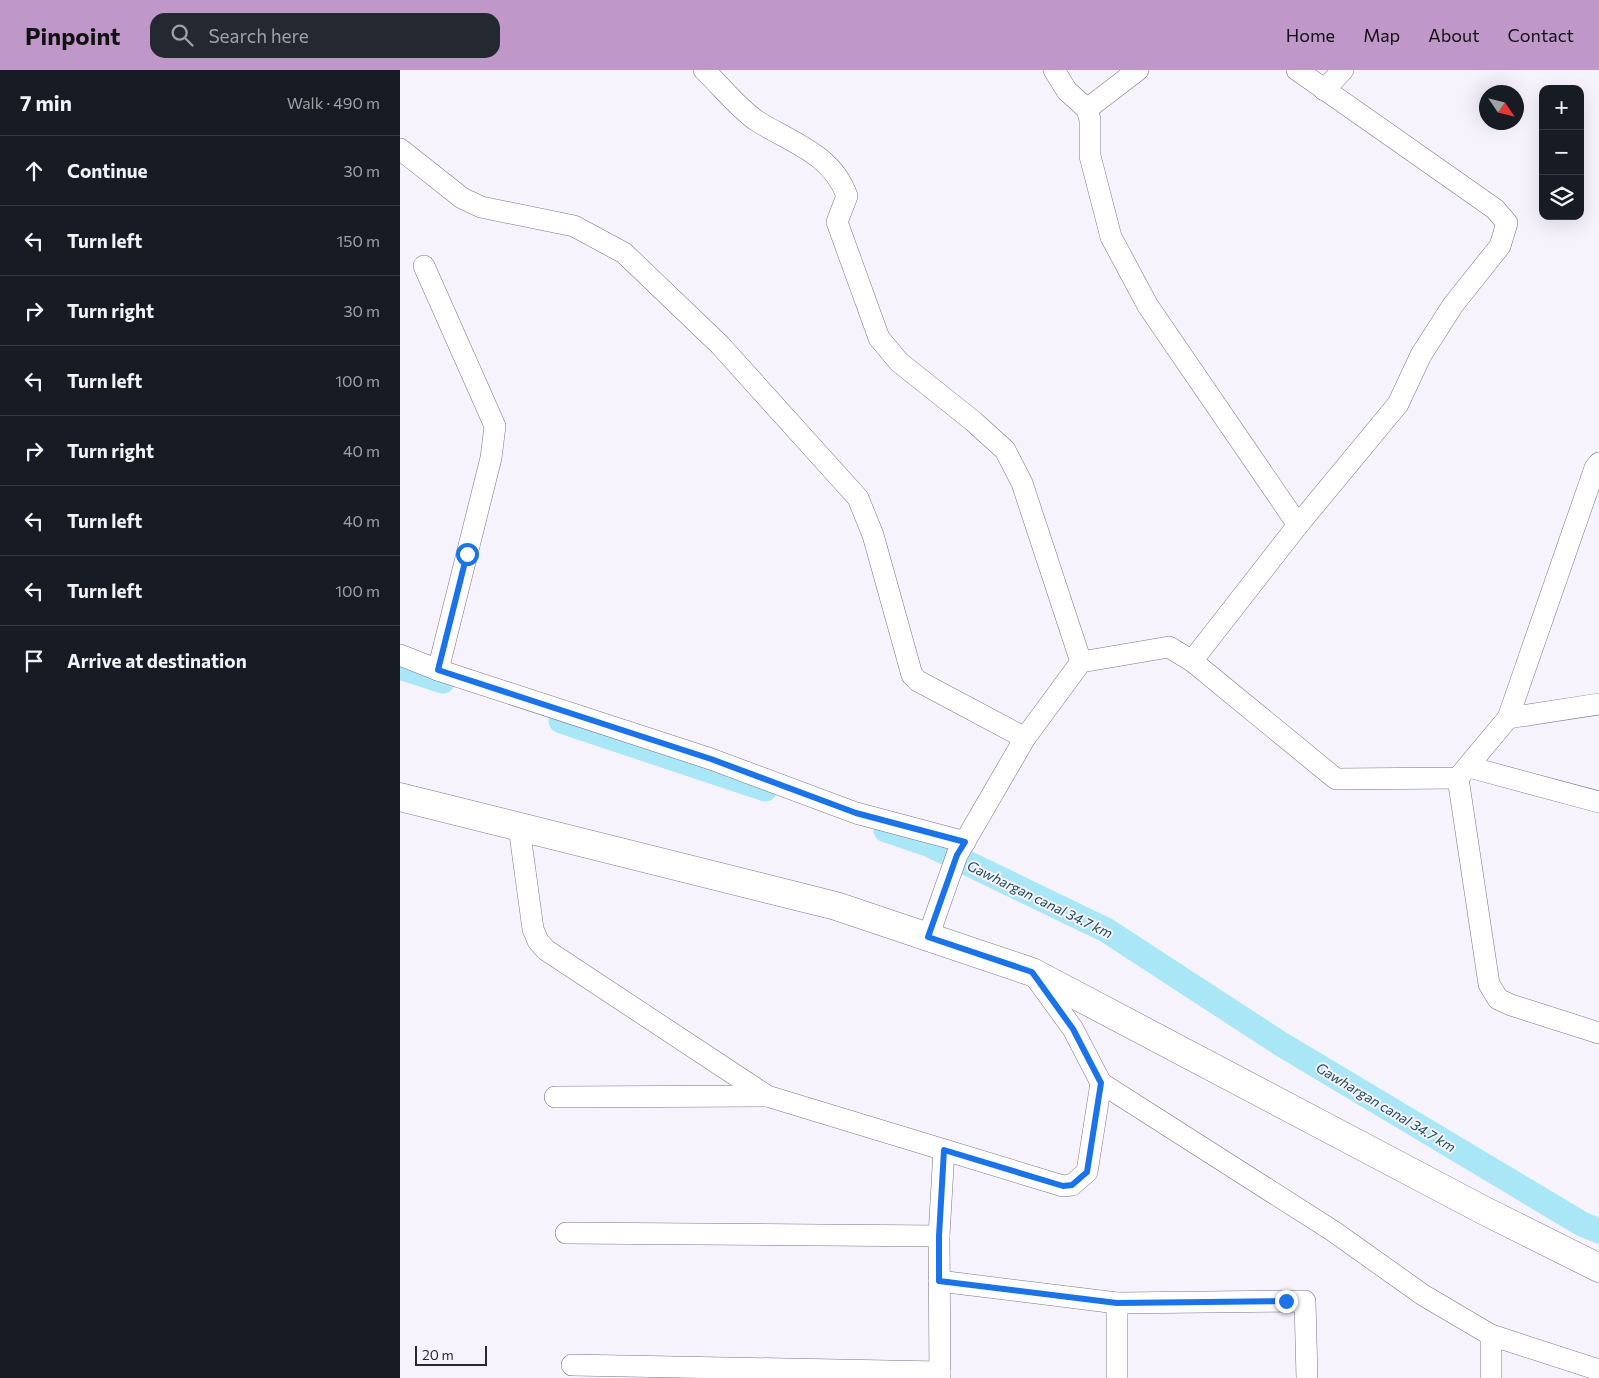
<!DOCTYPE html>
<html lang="en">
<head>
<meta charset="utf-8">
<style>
	body { margin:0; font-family:Commissioner,sans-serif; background:#242831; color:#f1f3f6 }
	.controls { position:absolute; right:15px; top:15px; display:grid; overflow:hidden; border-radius:10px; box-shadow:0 5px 20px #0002 }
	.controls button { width:45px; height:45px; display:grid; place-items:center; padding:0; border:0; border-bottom:1px solid #363941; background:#171b24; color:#f1f3f6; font:25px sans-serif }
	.compass { position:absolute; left:1079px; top:15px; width:45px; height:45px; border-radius:50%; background:#171b24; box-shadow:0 5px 20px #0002; rotate:125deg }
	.scale { position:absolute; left:15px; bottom:12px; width:72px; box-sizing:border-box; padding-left:5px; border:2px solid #2b2730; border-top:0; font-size:14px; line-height:18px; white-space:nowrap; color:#2b2730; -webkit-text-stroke:4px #f7f3fd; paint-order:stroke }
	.stop { position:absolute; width:15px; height:15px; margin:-11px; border:4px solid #1a73e8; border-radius:50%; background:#fff }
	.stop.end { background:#1a73e8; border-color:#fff; box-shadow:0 1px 5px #0008 }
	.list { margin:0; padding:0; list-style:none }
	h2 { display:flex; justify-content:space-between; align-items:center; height:65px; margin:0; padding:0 20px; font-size:21px }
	h2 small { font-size:16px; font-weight:400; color:#9ea1a6 }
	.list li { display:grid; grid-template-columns:32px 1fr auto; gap:15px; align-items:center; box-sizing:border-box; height:70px; padding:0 20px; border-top:1px solid #363941 }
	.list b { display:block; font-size:19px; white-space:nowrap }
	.list em { font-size:16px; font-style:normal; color:#9ea1a6 }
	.icon { flex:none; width:28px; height:28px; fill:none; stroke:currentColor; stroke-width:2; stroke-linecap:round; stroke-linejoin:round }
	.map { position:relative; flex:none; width:1199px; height:1308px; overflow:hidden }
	header { display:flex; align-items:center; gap:30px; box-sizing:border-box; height:70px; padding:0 25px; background:#bf97c9; color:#111 }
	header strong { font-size:24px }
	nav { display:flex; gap:28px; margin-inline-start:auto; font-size:18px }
	.search { width:350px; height:45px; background:#242831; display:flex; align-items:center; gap:12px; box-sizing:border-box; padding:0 18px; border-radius:15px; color:#9ea1a6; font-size:19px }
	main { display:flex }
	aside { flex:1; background:#171b24 }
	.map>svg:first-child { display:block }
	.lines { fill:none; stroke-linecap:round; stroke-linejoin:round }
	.canal { stroke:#a9e6f6; stroke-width:25 }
	.minor-casing { stroke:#7d7489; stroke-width:22 }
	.tertiary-casing { stroke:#7d7489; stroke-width:29 }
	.minor { stroke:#fff; stroke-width:21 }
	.tertiary { stroke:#fff; stroke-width:28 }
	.route { stroke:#1a73e8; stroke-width:6 }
	.labels { text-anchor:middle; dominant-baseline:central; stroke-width:4; stroke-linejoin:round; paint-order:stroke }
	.water-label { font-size:14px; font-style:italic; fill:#194d59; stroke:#f7f3fd }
</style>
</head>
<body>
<header>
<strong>Pinpoint</strong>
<div class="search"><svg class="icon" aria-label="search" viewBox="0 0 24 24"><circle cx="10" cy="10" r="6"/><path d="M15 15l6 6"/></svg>Search here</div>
<nav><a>Home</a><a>Map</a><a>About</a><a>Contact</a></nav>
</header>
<main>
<aside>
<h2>7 min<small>Walk · 490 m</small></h2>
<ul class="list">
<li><svg class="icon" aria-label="ahead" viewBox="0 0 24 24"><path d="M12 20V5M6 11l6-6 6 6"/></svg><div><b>Continue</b></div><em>30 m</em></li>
<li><svg class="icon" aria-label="left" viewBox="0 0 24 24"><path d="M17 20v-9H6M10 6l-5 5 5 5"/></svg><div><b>Turn left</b></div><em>150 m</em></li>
<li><svg class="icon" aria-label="right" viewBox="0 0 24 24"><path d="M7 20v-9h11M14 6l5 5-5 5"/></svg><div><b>Turn right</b></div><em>30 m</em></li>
<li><svg class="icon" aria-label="left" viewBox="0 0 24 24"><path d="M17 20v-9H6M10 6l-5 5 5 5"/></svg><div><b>Turn left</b></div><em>100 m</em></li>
<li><svg class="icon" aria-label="right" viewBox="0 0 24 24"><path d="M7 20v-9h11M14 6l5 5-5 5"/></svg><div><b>Turn right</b></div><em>40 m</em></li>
<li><svg class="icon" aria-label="left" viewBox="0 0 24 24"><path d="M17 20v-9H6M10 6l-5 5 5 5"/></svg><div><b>Turn left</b></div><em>40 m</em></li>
<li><svg class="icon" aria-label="left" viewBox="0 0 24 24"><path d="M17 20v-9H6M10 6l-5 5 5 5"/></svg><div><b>Turn left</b></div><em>100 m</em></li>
<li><svg class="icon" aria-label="arrive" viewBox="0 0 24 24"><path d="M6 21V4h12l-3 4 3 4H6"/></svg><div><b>Arrive at destination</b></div></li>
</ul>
</aside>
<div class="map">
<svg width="1199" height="1308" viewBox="0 0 1199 1308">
	<rect width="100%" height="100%" fill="#f7f3fd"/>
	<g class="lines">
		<!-- canal -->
		<g class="canal">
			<polyline points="0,597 43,611"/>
			<polyline points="161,651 365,719"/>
			<polyline points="486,760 530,775 706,860 881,974 1182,1154 1199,1161"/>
		</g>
		<!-- minor casing -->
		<g class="minor-casing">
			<g id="minor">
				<path d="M304,0C321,16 338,38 357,51C392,73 432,84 447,126L437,152L479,268L499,292L573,351L605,380L622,413L681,592"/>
				<polyline points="654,0 667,21 687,39 690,50 690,86 711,167 748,236 898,455"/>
				<polyline points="924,20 943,0"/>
				<polyline points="687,39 738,0"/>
				<polyline points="0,79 62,128 81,137 174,156 224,183 320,275 458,428 473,465 512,605 518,611 625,668"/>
				<polyline points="24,196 95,356 91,388 38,600"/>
				<polyline points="0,585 38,600 311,689 456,743 565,772"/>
				<polyline points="792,591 898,455 998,334 1021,285 1053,235 1100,176 1107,153 1095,139 897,0"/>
				<polyline points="1108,648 1199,634"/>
				<polyline points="1069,697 1199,732"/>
				<polyline points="1058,708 1089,914 1098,929 1111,935 1199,963"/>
				<polyline points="119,757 133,859 138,871 146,880 367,1026 663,1116 672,1115 687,1102 701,1013"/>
				<polyline points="528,867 557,785 625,668 681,592 769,577 792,591 936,709 1058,708 1108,648 1195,398 1199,393"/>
				<polyline points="633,904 673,959 701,1013 933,1161 1023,1225 1091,1265 1199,1300"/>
				<polyline points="155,1027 367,1026"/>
				<polyline points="166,1163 539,1166"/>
				<polyline points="539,1211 717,1233 905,1231 907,1308"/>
				<polyline points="717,1233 717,1308"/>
				<polyline points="172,1295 540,1302"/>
				<polyline points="540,1308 539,1166 544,1080"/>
				<polyline points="1091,1308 1091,1265"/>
			</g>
		</g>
		<!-- tertiary casing -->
		<g class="tertiary-casing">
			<polyline id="tertiary" points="0,727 436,836 632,902 1083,1140 1199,1198"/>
		</g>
		<!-- minor -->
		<use href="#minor" class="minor"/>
		<!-- tertiary -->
		<use href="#tertiary" class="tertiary"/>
	</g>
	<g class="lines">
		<!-- route -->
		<polyline class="route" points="67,484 38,600 311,689 456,743 565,772 557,785 528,867 632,902 673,959 701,1013 687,1102 672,1115 663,1116 544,1080 539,1166 539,1211 717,1233 886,1231"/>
	</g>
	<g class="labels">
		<!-- water labels -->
		<g class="water-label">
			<text transform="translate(640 829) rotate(26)">Gawhargan canal 34.7 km</text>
			<text transform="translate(986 1037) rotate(31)">Gawhargan canal 34.7 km</text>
		</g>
	</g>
</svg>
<div class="controls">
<button>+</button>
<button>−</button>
<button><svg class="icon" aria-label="layers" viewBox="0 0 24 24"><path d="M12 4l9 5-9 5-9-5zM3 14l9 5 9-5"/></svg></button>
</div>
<svg class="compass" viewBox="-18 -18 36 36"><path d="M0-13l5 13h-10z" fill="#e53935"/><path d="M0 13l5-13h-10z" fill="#9ea1a6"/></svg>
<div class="scale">20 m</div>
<div class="stop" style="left:67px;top:484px"></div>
<div class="stop end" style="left:886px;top:1231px"></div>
</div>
</main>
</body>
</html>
